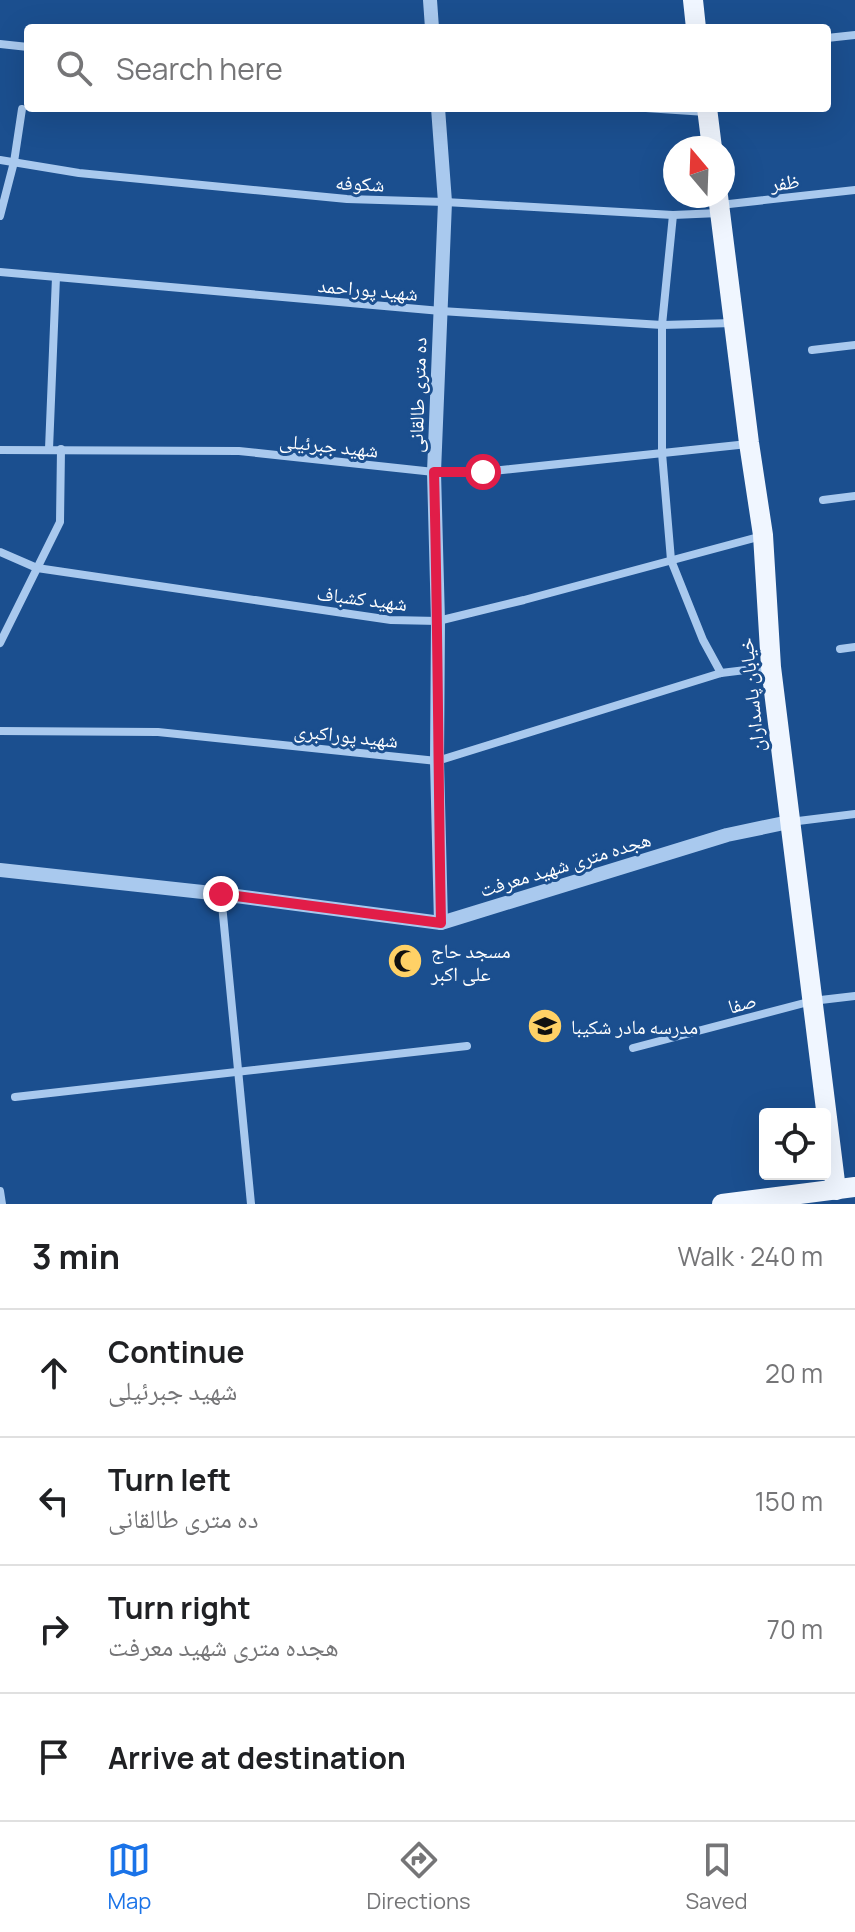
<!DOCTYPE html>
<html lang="en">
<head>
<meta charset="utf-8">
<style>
	body { margin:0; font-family:Manrope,"Noto Naskh Arabic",sans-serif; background:#f6f6f6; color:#202124 }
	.controls { position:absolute; right:24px; bottom:24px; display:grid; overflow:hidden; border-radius:8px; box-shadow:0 8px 32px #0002 }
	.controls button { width:72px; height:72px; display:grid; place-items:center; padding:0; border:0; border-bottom:2px solid #e0e0e0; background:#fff; color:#202124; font:40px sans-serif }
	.compass { position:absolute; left:663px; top:136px; width:72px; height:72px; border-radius:50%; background:#fff; box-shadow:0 8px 32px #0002; rotate:341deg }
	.stop { position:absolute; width:24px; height:24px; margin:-18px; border:6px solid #e11d48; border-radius:50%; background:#fff }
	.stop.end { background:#e11d48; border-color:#fff; box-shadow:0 2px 8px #0008 }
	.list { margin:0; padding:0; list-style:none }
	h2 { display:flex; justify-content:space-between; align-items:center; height:104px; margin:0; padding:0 32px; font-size:34px }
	h2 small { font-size:26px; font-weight:400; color:#757577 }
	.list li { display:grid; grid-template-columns:52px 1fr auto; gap:24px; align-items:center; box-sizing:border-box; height:128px; padding:0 32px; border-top:2px solid #e0e0e0 }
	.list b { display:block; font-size:30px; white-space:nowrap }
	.list p { margin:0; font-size:26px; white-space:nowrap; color:#757577 }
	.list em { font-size:26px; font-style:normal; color:#757577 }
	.icon { flex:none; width:44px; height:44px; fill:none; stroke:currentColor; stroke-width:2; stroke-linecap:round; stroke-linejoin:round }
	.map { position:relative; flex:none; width:855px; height:1204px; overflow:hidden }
	.search { position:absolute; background:#fff; box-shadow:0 8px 32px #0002; left:24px; right:24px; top:24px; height:88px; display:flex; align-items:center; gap:20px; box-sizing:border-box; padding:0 28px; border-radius:8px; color:#757577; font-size:30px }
	.sheet { height:616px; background:#fff }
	nav { display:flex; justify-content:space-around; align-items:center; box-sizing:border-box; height:112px; border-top:2px solid #e0e0e0; background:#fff; font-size:22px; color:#757577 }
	nav a { display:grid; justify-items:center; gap:4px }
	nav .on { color:#1a73e8 }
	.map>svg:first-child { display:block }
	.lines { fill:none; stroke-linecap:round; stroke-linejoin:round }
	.minor { stroke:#a9c9ee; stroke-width:8 }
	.tertiary { stroke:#a9c9ee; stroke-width:14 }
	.primary { stroke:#f0f6ff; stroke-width:20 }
	.route { stroke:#e11d48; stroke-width:10 }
	.labels { text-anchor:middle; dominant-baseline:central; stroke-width:6; stroke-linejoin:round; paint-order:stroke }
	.street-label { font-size:20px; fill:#fff; stroke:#1b4f8f }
	.poi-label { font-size:20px; fill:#fff; stroke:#1b4f8f; text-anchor:start }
</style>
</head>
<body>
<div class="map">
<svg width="855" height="1204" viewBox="0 0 855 1204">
	<rect width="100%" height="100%" fill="#1b4f8f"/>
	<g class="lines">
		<!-- minor -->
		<g class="minor">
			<polyline points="827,38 855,35"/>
			<polyline points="0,44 28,47"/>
			<polyline points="646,108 706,112"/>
			<polyline points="0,160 79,173 347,199 445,202 673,215 719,213"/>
			<polyline points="720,205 855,190"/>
			<polyline points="673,215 662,325 662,453 671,560 703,640 721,673"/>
			<polyline points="0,216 14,162 22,109"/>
			<polyline points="0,272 441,311 662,325 733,323"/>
			<polyline points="812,350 855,345"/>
			<polyline points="49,449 56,277"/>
			<polyline points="0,450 239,451 434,472 483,472 748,444"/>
			<polyline points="823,500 855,496"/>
			<polyline points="0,552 37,568 391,620 438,621 524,600 762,536"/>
			<polyline points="0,643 60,522 61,449"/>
			<polyline points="840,649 855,647"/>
			<polyline points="0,731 158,732 437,761 721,673 770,667"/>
			<polyline points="790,822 855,814"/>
			<polyline points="221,894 251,1204"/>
			<polyline points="633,1048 812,1001 855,996"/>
			<polyline points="15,1097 467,1046"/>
			<polyline points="0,1191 2,1204"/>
		</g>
		<!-- tertiary -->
		<g class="tertiary">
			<polyline points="430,0 432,28"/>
			<polyline points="438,108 445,202 434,472 438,621 437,761 441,923"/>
			<polyline points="0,870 221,894 441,923 727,835 789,822"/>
		</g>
		<!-- primary -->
		<g class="primary">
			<polyline points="693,0 696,28"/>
			<polyline points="707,108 712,148"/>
			<polyline points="718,196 749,443 763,535 771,667 836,1190"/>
			<polyline points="722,1204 855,1187"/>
		</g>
	</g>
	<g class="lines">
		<!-- route -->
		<path class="route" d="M221,894L441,923C438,773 438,623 434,472H483"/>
	</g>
	<!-- icons -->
	<defs>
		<g id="mosque-disc" transform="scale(1.8)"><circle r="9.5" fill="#ffd166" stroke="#1b4f8f"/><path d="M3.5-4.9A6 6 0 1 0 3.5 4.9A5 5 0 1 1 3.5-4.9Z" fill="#111"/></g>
		<g id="school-disc" transform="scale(1.8)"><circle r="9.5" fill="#ffd166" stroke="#1b4f8f"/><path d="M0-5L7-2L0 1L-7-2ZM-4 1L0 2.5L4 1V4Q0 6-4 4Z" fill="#111"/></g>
	</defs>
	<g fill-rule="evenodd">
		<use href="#mosque-disc" x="405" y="961"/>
		<use href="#school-disc" x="545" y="1026"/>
	</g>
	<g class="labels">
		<!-- street labels -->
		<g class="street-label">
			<text transform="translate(785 182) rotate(-6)">ظفر</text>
			<text transform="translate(360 183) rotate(3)">شکوفه</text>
			<text transform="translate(368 289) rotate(5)">شهید پوراحمد</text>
			<text transform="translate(417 395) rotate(-88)">ده متری طالقانی</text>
			<text transform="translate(329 445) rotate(6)">شهید جبرئیلی</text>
			<text transform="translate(362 598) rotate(7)">شهید کشباف</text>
			<text transform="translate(751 695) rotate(-96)">خیابان پاسداران</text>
			<text transform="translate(346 735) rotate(6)">شهید پوراکبری</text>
			<text transform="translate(565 864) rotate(-17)">هجده متری شهید معرفت</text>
			<text transform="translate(742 1003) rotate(-15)">صفا</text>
		</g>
		<!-- poi labels -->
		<g class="poi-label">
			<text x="431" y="950">مسجد حاج<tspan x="431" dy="23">علی اکبر</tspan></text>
			<text x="571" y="1026">مدرسه مادر شکیبا</text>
		</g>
	</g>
</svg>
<div class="controls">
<button><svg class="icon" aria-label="locate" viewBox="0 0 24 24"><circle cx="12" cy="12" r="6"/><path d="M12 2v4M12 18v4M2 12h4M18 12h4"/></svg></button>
</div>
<svg class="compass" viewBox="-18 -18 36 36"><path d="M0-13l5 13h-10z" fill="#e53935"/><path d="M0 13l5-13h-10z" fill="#757577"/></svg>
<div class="stop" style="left:483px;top:472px"></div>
<div class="stop end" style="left:221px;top:894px"></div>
<div class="search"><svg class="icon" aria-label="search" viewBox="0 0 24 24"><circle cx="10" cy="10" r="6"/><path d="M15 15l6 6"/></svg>Search here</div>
</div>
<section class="sheet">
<h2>3 min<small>Walk · 240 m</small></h2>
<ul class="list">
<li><svg class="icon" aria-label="ahead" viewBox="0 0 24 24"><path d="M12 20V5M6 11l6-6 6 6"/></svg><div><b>Continue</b><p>شهید جبرئیلی</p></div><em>20 m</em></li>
<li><svg class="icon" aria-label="left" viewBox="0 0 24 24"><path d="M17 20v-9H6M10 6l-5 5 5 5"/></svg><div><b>Turn left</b><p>ده متری طالقانی</p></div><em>150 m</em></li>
<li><svg class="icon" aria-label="right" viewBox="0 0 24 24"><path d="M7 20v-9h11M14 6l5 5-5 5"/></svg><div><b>Turn right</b><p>هجده متری شهید معرفت</p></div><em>70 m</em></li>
<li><svg class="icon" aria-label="arrive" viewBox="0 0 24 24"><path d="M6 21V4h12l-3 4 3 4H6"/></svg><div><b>Arrive at destination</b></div></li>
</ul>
</section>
<nav>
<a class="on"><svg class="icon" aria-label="map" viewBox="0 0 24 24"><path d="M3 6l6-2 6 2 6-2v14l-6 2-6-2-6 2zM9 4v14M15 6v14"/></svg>Map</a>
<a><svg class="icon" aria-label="directions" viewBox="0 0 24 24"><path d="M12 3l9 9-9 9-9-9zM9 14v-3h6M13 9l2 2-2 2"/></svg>Directions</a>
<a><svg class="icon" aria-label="saved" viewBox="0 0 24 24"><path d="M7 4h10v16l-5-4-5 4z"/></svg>Saved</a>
</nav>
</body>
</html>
